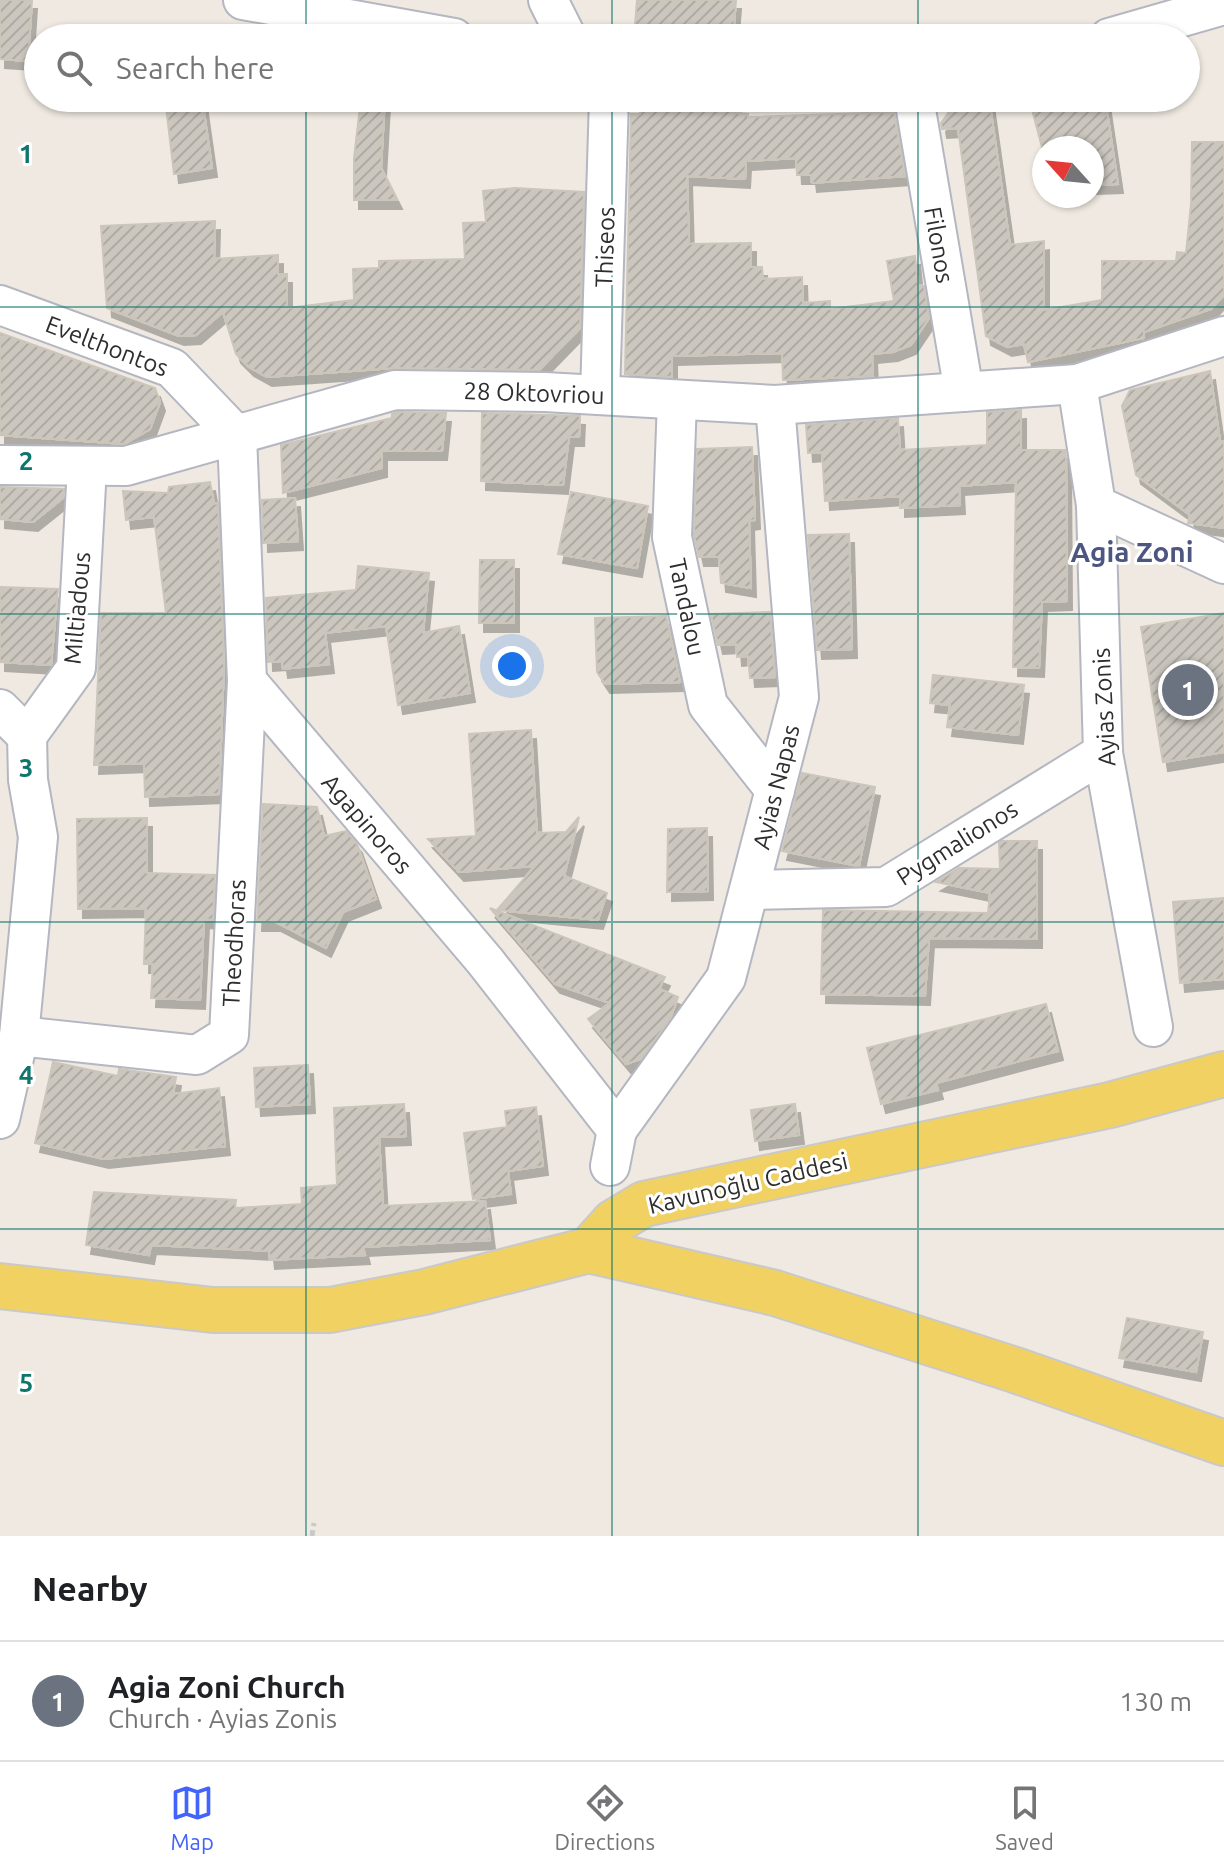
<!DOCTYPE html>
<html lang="en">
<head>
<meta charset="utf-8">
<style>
	body { margin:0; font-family:Ubuntu,sans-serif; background:#f2f2f2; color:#202124 }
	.compass { position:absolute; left:1032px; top:136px; width:72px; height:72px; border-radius:50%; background:#fff; box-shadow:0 2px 6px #0004; rotate:297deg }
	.you { position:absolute; left:512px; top:666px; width:28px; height:28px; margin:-20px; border:6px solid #fff; border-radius:50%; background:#1a73e8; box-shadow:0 0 0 12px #1a73e833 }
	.badge { display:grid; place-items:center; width:52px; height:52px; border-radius:50%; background:#4264fb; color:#fff; font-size:26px; font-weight:700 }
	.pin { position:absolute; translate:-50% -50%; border:4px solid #fff; box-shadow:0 2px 8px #0006 }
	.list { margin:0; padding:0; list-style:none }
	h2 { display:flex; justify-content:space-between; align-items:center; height:104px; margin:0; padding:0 32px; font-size:34px }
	h2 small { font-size:26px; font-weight:400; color:#757577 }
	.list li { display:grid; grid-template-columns:52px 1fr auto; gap:24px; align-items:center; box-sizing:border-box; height:120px; padding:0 32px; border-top:2px solid #e0e0e0 }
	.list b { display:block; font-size:30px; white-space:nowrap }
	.list p { margin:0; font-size:26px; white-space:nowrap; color:#757577 }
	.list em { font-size:26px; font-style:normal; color:#757577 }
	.icon { flex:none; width:44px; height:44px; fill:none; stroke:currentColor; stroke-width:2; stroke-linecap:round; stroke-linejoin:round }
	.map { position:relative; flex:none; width:1224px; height:1536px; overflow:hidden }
	.search { position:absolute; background:#fff; box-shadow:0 2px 6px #0004; left:24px; right:24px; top:24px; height:88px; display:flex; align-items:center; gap:20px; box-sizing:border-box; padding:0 28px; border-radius:44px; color:#757577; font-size:30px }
	.sheet { height:224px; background:#fff }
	nav { display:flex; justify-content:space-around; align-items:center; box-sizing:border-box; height:112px; border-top:2px solid #e0e0e0; background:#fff; font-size:22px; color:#757577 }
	nav a { display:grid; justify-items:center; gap:4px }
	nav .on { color:#4264fb }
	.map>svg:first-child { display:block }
	.building { fill:url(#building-hatch); stroke:#cbc5ba; stroke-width:2; filter:url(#shadow) }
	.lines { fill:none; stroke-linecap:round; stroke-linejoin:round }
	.minor-casing { stroke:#b4b7c1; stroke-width:42 }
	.major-casing { stroke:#c9c9c9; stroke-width:48 }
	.path { stroke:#c9c9c9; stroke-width:5; stroke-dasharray:6 4; stroke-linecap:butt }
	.minor { stroke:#fff; stroke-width:38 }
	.major { stroke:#f2d163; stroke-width:44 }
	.grid { fill:none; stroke:#0f766e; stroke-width:2; stroke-opacity:0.55 }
	.labels { text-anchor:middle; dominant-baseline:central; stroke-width:6; stroke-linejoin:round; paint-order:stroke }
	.street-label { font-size:24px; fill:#2e2e2e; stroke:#fff }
	.quarter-label { font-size:28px; font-weight:bold; fill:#4d5680; stroke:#fff }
	.grid-label { font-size:26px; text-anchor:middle; font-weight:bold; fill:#0f766e; stroke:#fff; stroke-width:6; stroke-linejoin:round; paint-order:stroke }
</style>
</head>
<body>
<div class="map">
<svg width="1224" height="1536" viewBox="0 0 1224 1536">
	<defs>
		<pattern id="building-hatch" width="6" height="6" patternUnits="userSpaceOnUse" patternTransform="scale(2)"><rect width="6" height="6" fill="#cbc7bf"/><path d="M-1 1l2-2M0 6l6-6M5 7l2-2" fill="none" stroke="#afaba4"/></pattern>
		<filter id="shadow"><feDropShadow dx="5" dy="9" stdDeviation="0" flood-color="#0004"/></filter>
	</defs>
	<rect width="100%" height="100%" fill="#efe9e1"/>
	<!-- building -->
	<g class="building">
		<polygon points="0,0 32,0 28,61 0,59"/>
		<polygon points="637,0 736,0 733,38 634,38"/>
		<polygon points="261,26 311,35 311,38 260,38"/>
		<polygon points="165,98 202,98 212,168 174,174"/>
		<polygon points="361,98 385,98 381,168 397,200 354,200 354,158"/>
		<polygon points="641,98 736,101 735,113 748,114 748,117 894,112 905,176 812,183 811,175 797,175 796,158 746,161 745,179 687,176 689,244 751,243 751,267 762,267 763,279 802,277 803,303 830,301 830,309 894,301 887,261 915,256 918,285 924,286 929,318 911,345 893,352 872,354 873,376 783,380 782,353 672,356 672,377 625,374 631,114 640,114"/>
		<polygon points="959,98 989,98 1010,245 1044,241 1044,310 1102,300 1102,261 1176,261 1177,252 1186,253 1191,204 1192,142 1224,142 1224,295 1211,309 1144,332 1144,338 1028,362 1024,344 1007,347 986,336 958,128 942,129 941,123"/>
		<polygon points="1029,98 1105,98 1118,184 1092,185 1092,148 1044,148 1044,155"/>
		<polygon points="515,188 584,192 580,328 539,370 395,368 267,377 249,367 236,354 223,312 196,335 179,336 107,308 101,226 215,221 214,259 278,255 278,274 287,274 287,308 354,300 353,269 379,268 379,261 465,259 463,223 486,222 483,191"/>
		<polygon points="0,333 155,388 160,402 150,429 124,444 0,435"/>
		<polygon points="1210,371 1220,441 1224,441 1224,528 1188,523 1190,515 1136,475 1122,406 1130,390"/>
		<polygon points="1021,410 1021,450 1065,450 1066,458 1067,601 1042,602 1039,668 1013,667 1016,482 959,486 960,505 900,508 900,496 825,501 822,452 808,453 806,425 898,418 900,450 987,445 987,412"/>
		<polygon points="398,412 446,413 442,451 382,451 382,468 283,493 281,445 392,418 392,414"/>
		<polygon points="482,413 580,416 579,437 569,437 563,485 481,481"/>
		<polygon points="752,447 755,520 749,521 751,588 721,583 719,557 699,557 694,535 697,449"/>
		<polygon points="210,482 214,504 218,503 224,666 219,794 145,797 144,763 94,765 101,613 166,613 154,517 126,520 123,491 168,493 169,487"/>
		<polygon points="0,487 64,489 63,498 33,522 0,519"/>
		<polygon points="571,492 648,506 637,568 558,554"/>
		<polygon points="295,498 298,541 263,543 262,500"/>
		<polygon points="849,534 852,649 817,650 808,535"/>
		<polygon points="480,560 514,560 514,623 479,623"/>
		<polygon points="358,566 429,573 423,633 459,626 470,693 398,705 386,626 325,633 329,664 283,669 282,661 268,662 266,598 356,590"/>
		<polygon points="0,587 58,589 51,665 0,662"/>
		<polygon points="770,612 775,677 750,678 748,656 737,657 736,644 718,645 711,614"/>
		<polygon points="1224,613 1224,752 1163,762 1141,627"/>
		<polygon points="666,616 680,682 605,684 597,672 595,618"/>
		<polygon points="933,675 1024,685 1018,735 947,727 950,705 930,703"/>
		<polygon points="531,730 537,833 566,832 579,817 564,876 607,893 598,920 497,910 535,866 459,872 428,839 476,836 469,734"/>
		<polygon points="802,773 875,787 859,866 782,851"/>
		<polygon points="263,804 317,807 324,836 346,831 357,844 376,899 343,912 326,948 276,922 257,922"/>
		<polygon points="147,818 147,873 215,875 213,920 204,919 200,1000 151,998 153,964 144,964 146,908 78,909 77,819"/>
		<polygon points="707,828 708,891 667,892 668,829"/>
		<polygon points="1002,841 1037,841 1037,939 929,938 925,996 821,994 823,910 988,913 990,893 936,882 959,868 1000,869 999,843"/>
		<polygon points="1224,898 1224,979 1180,983 1173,902"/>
		<polygon points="490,908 665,977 659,989 678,997 670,1019 641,1059 626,1064 588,1019 610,1003 555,984"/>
		<polygon points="1046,1004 1058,1051 936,1083 938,1090 881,1104 867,1048"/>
		<polygon points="53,1062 118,1076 119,1069 176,1077 173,1094 219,1088 225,1146 104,1159 35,1143"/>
		<polygon points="308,1065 310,1104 256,1107 254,1068"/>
		<polygon points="404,1104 406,1136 379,1137 383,1206 485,1201 490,1240 363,1247 365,1255 270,1260 269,1251 151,1245 149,1255 86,1245 94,1192 236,1200 235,1208 302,1204 301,1188 337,1185 334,1108"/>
		<polygon points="795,1104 799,1135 755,1141 751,1110"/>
		<polygon points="536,1107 543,1166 508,1171 511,1194 473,1199 464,1133 507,1127 505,1111"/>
		<polygon points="1127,1318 1203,1332 1196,1372 1119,1358"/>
	</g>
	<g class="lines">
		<!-- minor casing -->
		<g class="minor-casing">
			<g id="minor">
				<polyline points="243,0 454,38"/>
				<polyline points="548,0 567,38"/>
				<polyline points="1109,38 1224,5"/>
				<polyline points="914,98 964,392"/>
				<polyline points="0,305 172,368 237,436 247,681 485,961 617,1130 610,1166"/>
				<polyline points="1077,384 1096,505 1103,753 1153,1027"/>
				<polyline points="600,395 609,98"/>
				<polyline points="677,400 672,537 708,705 775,790"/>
				<polyline points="0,465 126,466 395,390 545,392 775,405 1077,384 1224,336"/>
				<polyline points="1096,505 1224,564"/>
				<polyline points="0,709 27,736 28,780 38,837 19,1036 0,1119"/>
				<polyline points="27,736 76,668 87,467"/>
				<polyline points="750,890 886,887 1103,753"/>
				<polyline points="19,1036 197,1055 229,1035 247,681"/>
				<polyline points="617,1130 726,978 799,697 775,405"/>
			</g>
		</g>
		<!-- major casing -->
		<g class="major-casing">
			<g id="major">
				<polyline points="589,1250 775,1293 1015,1370 1224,1443"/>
				<polyline points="0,1286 213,1310 330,1310 424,1292 589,1250 614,1222 644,1204 1110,1105 1224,1074"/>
			</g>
		</g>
		<!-- path -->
		<polyline class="path" points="312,1536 314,1523"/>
		<!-- minor -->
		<use href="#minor" class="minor"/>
		<!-- major -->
		<use href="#major" class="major"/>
	</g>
	<!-- grid -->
	<path class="grid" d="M306,0V38M612,0V38M918,0V38M306,98V1536M612,98V1536M918,98V1536M0,307H1224M0,614H1224M0,922H1224M0,1229H1224"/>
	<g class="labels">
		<!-- street labels -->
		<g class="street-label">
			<text transform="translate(939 245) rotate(80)">Filonos</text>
			<text transform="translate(605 247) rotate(-88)">Thiseos</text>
			<text transform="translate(107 346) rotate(21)">Evelthontos</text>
			<text transform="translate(534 393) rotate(2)">28 Oktovriou</text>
			<text transform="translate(687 607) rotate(78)">Tandalou</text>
			<text transform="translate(77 608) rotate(-85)">Miltiadous</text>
			<text transform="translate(1104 707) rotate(-93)">Ayias Zonis</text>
			<text transform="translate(776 787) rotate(-76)">Ayias Napas</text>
			<text transform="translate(367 824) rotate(49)">Agapinoros</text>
			<text transform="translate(957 843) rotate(-32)">Pygmalionos</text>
			<text transform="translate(234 943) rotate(-87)">Theodhoras</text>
			<text transform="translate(748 1183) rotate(-13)">Kavunoğlu Caddesi</text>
		</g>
		<!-- quarter labels -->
		<g class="quarter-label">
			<text x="1132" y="551">Agia Zoni</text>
		</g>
	</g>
	<g class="grid-label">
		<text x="26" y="163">1</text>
		<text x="26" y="470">2</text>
		<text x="26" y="777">3</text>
		<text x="26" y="1084">4</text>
		<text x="26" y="1392">5</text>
	</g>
</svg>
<svg class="compass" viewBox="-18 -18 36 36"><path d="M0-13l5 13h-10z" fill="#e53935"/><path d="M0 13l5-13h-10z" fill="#757577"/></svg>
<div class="you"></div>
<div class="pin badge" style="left:1188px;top:690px;background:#6b7280">1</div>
<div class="search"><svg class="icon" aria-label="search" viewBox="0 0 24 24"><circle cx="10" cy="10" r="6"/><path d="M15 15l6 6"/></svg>Search here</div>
</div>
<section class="sheet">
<h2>Nearby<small></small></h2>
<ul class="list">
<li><span class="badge" style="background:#6b7280">1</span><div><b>Agia Zoni Church</b><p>Church · Ayias Zonis</p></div><em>130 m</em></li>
</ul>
</section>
<nav>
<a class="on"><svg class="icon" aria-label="map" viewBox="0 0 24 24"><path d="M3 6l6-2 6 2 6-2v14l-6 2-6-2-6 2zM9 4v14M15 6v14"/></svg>Map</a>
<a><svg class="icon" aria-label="directions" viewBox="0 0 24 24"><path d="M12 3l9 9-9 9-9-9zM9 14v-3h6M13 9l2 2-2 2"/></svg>Directions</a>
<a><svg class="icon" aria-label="saved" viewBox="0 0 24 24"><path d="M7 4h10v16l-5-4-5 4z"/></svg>Saved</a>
</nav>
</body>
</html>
